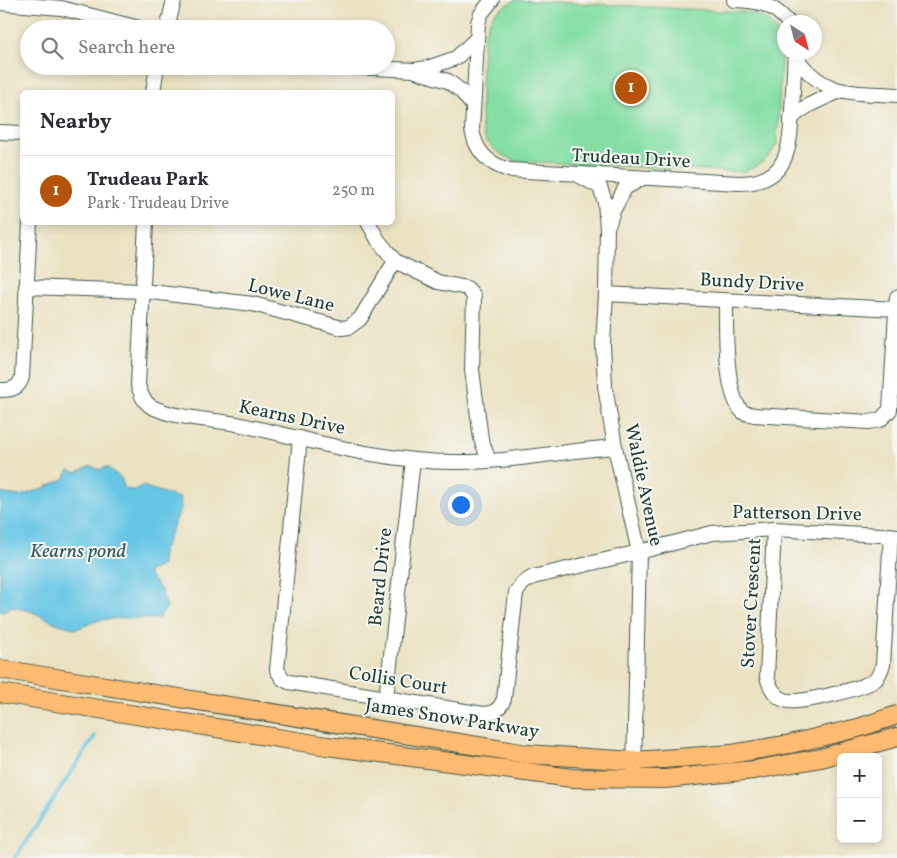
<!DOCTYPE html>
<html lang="en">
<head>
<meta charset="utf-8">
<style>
	body { margin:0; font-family:Vollkorn,serif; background:#f2f2f3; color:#2b2b33 }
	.controls { position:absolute; right:15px; bottom:15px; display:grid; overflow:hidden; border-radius:8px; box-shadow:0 2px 8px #0003 }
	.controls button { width:45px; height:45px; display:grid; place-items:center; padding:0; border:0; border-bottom:1px solid #e1e1e2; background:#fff; color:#2b2b33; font:25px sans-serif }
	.compass { position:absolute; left:777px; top:15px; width:45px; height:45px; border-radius:50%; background:#fff; box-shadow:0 2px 8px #0003; rotate:144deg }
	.you { position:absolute; left:460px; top:504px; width:18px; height:18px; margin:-12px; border:4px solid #fff; border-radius:50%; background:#1a73e8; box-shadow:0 0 0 8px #1a73e833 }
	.badge { display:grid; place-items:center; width:32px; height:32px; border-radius:50%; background:#b45309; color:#fff; font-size:16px; font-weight:700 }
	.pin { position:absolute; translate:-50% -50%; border:2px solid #fff; box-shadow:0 1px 5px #0006 }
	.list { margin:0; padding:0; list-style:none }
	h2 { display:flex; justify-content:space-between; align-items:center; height:65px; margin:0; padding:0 20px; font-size:21px }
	h2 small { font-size:16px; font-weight:400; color:#7c7c81 }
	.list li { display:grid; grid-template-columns:32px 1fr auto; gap:15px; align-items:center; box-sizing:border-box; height:70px; padding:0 20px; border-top:1px solid #e1e1e2 }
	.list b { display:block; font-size:19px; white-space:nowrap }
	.list p { margin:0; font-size:16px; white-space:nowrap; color:#7c7c81 }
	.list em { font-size:16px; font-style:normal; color:#7c7c81 }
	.icon { flex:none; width:28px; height:28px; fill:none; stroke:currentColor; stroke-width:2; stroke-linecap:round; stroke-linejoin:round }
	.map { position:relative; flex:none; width:897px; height:858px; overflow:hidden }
	.search { position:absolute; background:#fff; box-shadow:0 2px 8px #0003; left:20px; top:20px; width:375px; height:55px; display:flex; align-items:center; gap:12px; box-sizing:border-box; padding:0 18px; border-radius:28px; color:#7c7c81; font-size:19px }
	.panel { position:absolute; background:#fff; box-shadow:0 2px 8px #0003; left:20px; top:90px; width:375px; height:135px; border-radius:8px }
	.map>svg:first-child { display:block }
	.green { fill:#85dfa5; stroke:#528e6c }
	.water { fill:#67c6e5; stroke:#43828c }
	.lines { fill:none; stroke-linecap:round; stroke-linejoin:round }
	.stream { stroke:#67c6e5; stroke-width:4 }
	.minor-casing { stroke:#3e5649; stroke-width:16 }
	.major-casing { stroke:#3e5649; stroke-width:20 }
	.minor { stroke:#fff; stroke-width:14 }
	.major { stroke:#ffbb71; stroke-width:18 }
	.labels { text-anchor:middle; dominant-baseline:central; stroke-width:4; stroke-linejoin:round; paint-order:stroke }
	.street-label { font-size:19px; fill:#1f3d34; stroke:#f6f6f2 }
	.water-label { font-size:20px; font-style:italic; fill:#315f60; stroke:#f6f6f2 }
</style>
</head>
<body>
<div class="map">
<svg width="897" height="858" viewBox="0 0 897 858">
	<rect width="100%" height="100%" fill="#f6f6f2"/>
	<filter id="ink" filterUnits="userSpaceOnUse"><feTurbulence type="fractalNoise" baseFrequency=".02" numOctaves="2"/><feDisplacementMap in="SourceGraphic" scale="10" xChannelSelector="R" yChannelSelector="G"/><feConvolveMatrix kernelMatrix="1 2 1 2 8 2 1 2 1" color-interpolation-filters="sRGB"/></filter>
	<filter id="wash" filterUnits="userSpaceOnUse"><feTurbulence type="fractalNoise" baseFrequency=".0096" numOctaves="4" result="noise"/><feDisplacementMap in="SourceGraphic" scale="20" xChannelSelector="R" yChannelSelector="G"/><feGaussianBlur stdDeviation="1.12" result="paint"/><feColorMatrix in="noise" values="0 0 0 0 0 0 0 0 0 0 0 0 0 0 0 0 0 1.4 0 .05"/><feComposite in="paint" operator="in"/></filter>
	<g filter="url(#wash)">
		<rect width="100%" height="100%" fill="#ebe2c2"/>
		<!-- green -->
		<path class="green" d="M516,0L746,12C767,17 773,23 782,42L777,144C769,159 760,166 743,172L515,161C502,155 490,149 483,135C479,126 482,48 484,36C485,30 489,22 491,18C497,9 506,5 516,0Z"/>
		<!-- water -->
		<polygon class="water" points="91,466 99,470 107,467 121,478 125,489 134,490 142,486 180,498 181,508 163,551 162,565 147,573 161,590 167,607 158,619 123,618 100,620 76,629 56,623 30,611 12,607 0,612 0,493 19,496 44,488 64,479 69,470 76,473"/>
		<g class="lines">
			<!-- stream -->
			<polyline class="stream" points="15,858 95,736"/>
		</g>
	</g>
	<g filter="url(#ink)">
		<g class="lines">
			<!-- minor casing -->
			<g class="minor-casing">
				<g id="minor">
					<path d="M492,0L481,14L478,23L472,130C476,152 488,164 509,170L739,183C788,183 790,149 792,110C793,91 794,72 795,52"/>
					<path d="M734,0C758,1 772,3 788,22"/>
					<polyline points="0,3 61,8 143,29"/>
					<polyline points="167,29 174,0"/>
					<path d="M795,56C823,97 852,92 897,95"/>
					<polyline points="329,66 415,70 427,68 456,58 476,39"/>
					<polyline points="416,71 448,81 461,91 473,106"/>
					<polyline points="153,92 157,66"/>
					<path d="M791,119C804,105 823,99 840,91"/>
					<polyline points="0,132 22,133"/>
					<polyline points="578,175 600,187 605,202 607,228 606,294 603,344 605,386 615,447 639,552 634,771"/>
					<path d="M146,222L138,385C141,394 143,402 152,407C177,419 209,419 237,424C308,439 379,462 453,462C507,463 560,451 615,447"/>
					<polyline points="368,222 378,240 395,261 438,282 467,288 474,296 472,370 481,439 489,461"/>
					<polyline points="609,223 613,211 625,188 643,178"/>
					<polyline points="26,287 143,291 253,304 342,328 349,327 360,319 395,261"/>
					<polyline points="606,294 896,309"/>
					<path d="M726,301C726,325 724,396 743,412C746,414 751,414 754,415L869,422L880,420L890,410L897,297"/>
					<path d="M0,390C11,390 19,389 22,377L30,222"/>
					<path d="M300,438L277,670L283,679L289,682L483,714C494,714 500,709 504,699L516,593L523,583L533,577L639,552L712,533L774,529L897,536"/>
					<path d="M774,529L767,677C770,688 777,700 789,701C801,703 868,688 876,679C879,676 881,669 883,665L891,535"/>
					<polyline points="386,699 413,460"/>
				</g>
			</g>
			<!-- major casing -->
			<g class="major-casing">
				<g id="major">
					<polyline points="0,669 527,754 635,761 731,754 790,744 858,728 897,715"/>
					<polyline points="0,693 327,746 572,778 665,779 754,770 821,758 897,737"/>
				</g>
			</g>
			<!-- minor -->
			<use href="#minor" class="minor"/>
			<!-- major -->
			<use href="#major" class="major"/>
		</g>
	</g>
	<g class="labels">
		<!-- street labels -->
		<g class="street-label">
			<text transform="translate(631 159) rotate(3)">Trudeau Drive</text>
			<text transform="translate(752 283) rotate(3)">Bundy Drive</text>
			<text transform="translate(291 296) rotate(14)">Lowe Lane</text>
			<text transform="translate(292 418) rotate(12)">Kearns Drive</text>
			<text transform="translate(643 485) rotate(78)">Waldie Avenue</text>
			<text transform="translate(797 514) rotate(1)">Patterson Drive</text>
			<text transform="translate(381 577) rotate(-84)">Beard Drive</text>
			<text transform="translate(752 603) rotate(-87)">Stover Crescent</text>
			<text transform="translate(398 681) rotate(9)">Collis Court</text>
			<text transform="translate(452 719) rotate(9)">James Snow Parkway</text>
		</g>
		<!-- water labels -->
		<g class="water-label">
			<text x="78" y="552">Kearns pond</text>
		</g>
	</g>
</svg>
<div class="controls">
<button>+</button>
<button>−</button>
</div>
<svg class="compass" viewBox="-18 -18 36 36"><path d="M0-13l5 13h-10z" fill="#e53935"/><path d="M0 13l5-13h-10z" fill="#7c7c81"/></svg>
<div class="you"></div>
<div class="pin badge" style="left:631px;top:88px">1</div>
<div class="search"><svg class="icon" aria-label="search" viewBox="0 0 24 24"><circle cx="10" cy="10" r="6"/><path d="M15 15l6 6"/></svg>Search here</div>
<section class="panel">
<h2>Nearby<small></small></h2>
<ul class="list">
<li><span class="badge">1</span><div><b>Trudeau Park</b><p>Park · Trudeau Drive</p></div><em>250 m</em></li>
</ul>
</section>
</div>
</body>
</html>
